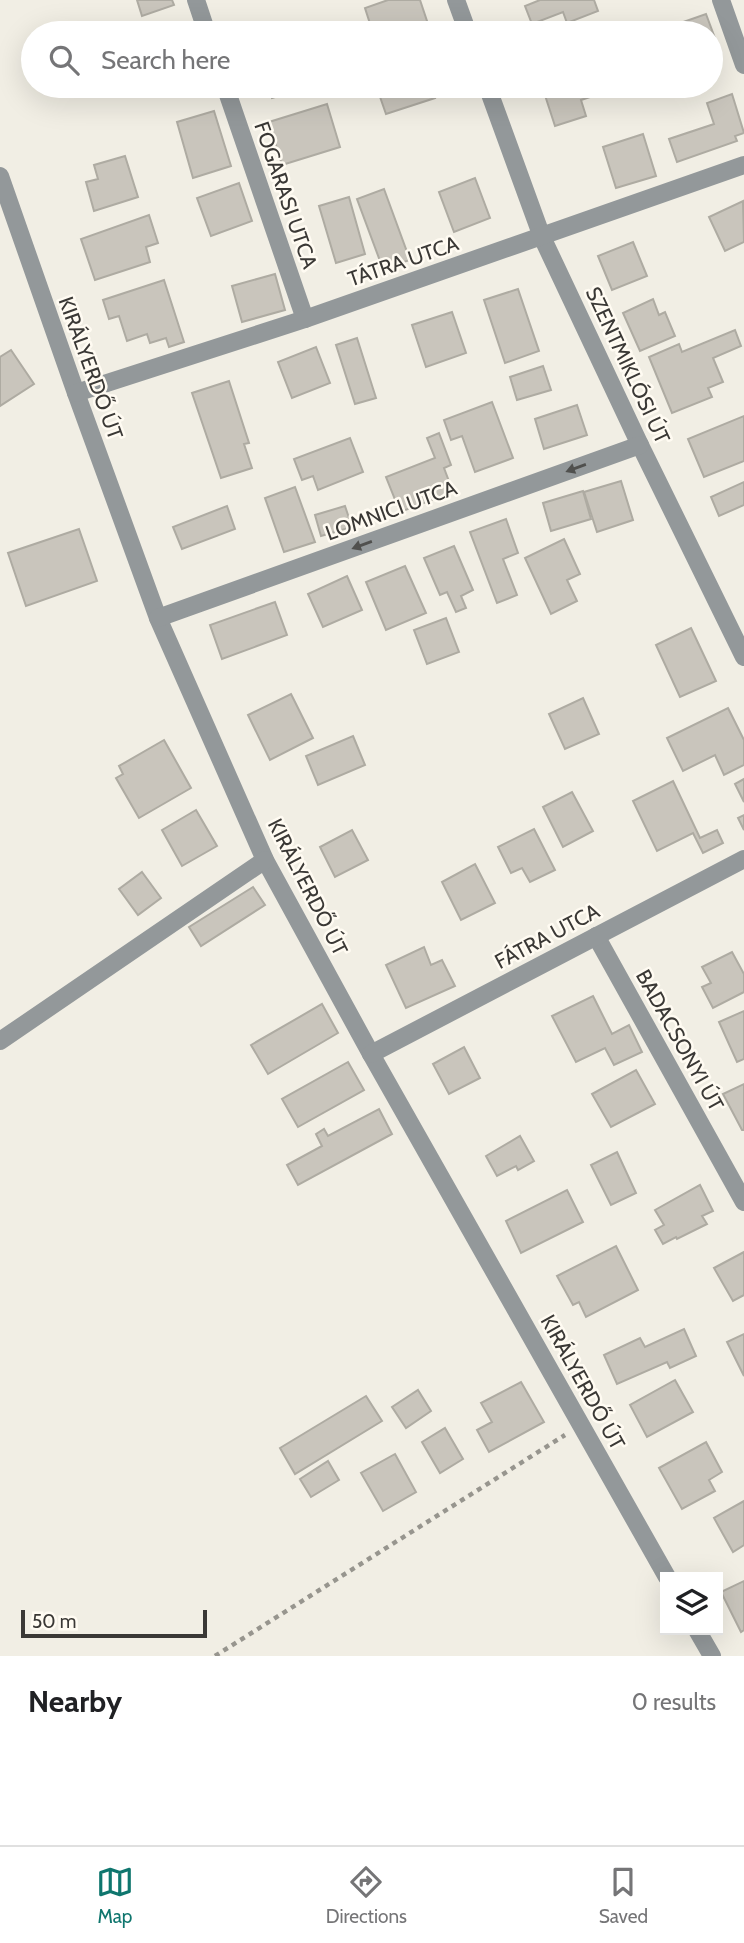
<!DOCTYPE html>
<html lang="en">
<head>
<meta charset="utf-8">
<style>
	body { margin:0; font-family:Cabin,sans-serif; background:#f6f6f6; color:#202124 }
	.controls { position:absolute; right:21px; bottom:21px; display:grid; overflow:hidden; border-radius:0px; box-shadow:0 7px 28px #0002 }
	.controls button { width:63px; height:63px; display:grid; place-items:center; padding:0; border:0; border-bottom:2px solid #e0e0e0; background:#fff; color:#202124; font:35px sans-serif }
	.scale { position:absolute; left:21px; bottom:18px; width:186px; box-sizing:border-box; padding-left:7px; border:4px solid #3a3835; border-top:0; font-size:19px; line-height:24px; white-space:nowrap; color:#3a3835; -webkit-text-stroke:5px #fffbf2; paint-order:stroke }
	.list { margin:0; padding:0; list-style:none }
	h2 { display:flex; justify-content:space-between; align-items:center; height:91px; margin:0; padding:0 28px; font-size:30px }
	h2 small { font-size:23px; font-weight:400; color:#757577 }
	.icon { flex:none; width:38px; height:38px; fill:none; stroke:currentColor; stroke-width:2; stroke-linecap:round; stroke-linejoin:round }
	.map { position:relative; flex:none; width:744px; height:1656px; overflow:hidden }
	.search { position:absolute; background:#fff; box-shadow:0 7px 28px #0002; left:21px; right:21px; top:21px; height:77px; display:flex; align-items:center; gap:18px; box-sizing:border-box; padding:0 24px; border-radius:38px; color:#757577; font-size:26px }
	.sheet { height:189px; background:#fff }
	nav { display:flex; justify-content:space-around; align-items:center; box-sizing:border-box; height:98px; border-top:2px solid #e0e0e0; background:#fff; font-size:19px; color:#757577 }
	nav a { display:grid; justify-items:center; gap:4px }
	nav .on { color:#0f766e }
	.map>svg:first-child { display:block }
	.building { fill:#c9c5bc; stroke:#aeaba2; stroke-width:2 }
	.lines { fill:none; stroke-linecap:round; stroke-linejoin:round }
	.path { stroke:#97958e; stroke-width:4.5; stroke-dasharray:5 5; stroke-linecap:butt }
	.minor { stroke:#93989a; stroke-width:18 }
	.oneway { fill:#50504e }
	.labels { text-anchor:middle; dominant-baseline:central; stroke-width:5; stroke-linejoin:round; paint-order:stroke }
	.street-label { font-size:21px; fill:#3a3835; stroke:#fffbf2 }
</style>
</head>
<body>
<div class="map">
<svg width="744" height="1656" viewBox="0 0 744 1656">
	<rect width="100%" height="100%" fill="#f1eee4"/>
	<!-- building -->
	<g class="building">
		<polygon points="137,0 172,0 174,5 142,16"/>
		<polygon points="388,0 420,0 431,33 373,33 365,8"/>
		<polygon points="540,0 594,0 598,11 567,23 563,12 532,24 525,6"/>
		<polygon points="706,14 719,49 711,52 711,33 652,33"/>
		<polygon points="268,86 311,86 272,98"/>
		<polygon points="404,86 431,86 435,98 386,114 379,94"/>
		<polygon points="542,86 603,86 605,92 581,100 586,116 555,126"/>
		<polygon points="732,94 744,133 735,136 737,141 677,162 669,139 714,124 707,103"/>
		<polygon points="327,104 340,147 282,165 269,122"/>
		<polygon points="214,111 231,166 193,178 177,122"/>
		<polygon points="643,134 656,176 616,188 603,147"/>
		<polygon points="125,156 138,197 94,211 86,182 98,179 94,165"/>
		<polygon points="475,178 490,218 454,232 439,192"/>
		<polygon points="239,183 252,221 211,236 197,198"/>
		<polygon points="384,189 410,260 383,269 357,199"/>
		<polygon points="349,197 365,254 336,263 319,206"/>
		<polygon points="743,201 744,242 725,251 709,217"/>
		<polygon points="149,215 158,243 146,247 150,262 95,280 81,239"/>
		<polygon points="633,242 647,276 612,290 598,256"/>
		<polygon points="275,274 285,310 242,322 232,286"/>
		<polygon points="164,280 184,342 169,347 166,338 150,343 147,334 127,341 119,316 109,319 103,300"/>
		<polygon points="518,289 539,351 505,363 484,300"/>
		<polygon points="653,299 659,315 665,312 675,336 640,351 623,313"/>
		<polygon points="452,312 466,353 426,367 412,325"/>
		<polygon points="735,330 741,346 713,358 723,382 708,388 712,397 672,413 649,357 679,344 682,352"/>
		<polygon points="357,338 376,398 355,404 336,345"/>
		<polygon points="316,347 330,383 292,398 278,362"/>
		<polygon points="11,350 34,384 0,406 0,357"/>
		<polygon points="543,366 551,390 517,400 510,377"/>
		<polygon points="229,381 249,443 244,444 252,468 221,478 192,393"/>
		<polygon points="492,402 513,458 475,472 462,436 451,440 444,420"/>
		<polygon points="577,405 587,435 544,449 535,419"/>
		<polygon points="744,416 744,461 704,477 688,439"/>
		<polygon points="439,433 451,465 444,468 453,492 400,512 386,477 435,458 427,438"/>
		<polygon points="350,438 363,472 318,490 313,476 302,480 294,459"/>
		<polygon points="621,481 633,520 597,532 584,492"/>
		<polygon points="744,482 744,505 719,516 711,497"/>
		<polygon points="295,487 315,542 284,552 265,498"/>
		<polygon points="583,491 591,519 551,531 543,503"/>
		<polygon points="227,506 235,529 182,549 173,527"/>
		<polygon points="345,506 352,527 321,536 315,515"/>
		<polygon points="506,519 518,553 503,559 517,595 497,603 470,532"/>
		<polygon points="79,529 97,581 26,606 8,553"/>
		<polygon points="564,539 580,574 567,580 577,601 551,614 525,558"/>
		<polygon points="454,546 473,590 461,596 466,608 456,612 447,592 440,595 424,558"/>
		<polygon points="405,566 426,613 386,630 366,582"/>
		<polygon points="347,576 362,610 323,627 308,594"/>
		<polygon points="275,602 287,635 222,659 210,625"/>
		<polygon points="446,618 459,652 427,664 414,630"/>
		<polygon points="691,628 716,681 680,697 656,645"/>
		<polygon points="291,694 313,738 270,760 248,715"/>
		<polygon points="583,698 599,734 565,749 549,714"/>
		<polygon points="728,708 744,740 744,765 724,775 715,755 683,771 667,738"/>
		<polygon points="353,736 365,765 318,785 306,756"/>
		<polygon points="164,740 191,788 139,818 116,778 123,774 119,766"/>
		<polygon points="744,779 744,802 735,784"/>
		<polygon points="673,781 700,838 717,830 723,843 703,853 693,833 657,851 633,801"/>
		<polygon points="572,792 593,831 563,847 543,807"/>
		<polygon points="196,810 217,846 182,866 162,830"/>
		<polygon points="744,815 744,830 738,818"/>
		<polygon points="534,829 555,870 530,882 522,868 511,873 498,847"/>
		<polygon points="352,830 368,860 335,877 320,847"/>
		<polygon points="475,864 495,903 461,920 442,882"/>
		<polygon points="142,872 161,898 138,915 119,889"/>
		<polygon points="253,887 265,905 201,946 189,927"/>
		<polygon points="424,947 431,965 442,960 455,986 406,1008 386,965"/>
		<polygon points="732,952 744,974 744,992 713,1008 702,987 711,983 702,967"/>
		<polygon points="593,996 612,1034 629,1025 642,1052 614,1065 605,1048 576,1062 552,1016"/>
		<polygon points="322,1004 338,1033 268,1074 251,1045"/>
		<polygon points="744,1011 744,1059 737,1062 719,1022"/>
		<polygon points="464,1047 480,1078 449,1094 433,1064"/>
		<polygon points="348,1062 364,1090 298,1127 282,1099"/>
		<polygon points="636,1070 655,1104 611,1127 592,1094"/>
		<polygon points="744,1084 744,1130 742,1130 723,1094"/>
		<polygon points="379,1109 392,1134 298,1185 287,1165 322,1146 316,1134 324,1129 328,1136"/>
		<polygon points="520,1136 534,1161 518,1170 516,1166 497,1176 486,1156"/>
		<polygon points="617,1152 636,1193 611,1205 591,1165"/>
		<polygon points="700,1185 713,1211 702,1216 707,1224 677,1239 676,1237 663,1244 655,1230 664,1225 655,1210"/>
		<polygon points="567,1190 583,1222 521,1253 506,1221"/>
		<polygon points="616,1246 638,1290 586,1317 579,1302 573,1305 557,1276"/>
		<polygon points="744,1252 744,1295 733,1301 714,1268"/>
		<polygon points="684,1329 696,1356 670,1368 667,1362 617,1384 604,1355 640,1338 645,1347"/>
		<polygon points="744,1334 744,1376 727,1342"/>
		<polygon points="675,1380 693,1412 647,1437 630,1405"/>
		<polygon points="521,1382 544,1422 489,1452 477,1430 492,1422 481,1403"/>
		<polygon points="418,1390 431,1411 406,1428 392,1407"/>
		<polygon points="366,1396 382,1421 295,1474 280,1448"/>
		<polygon points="445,1428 463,1459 440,1473 422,1442"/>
		<polygon points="706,1442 722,1472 709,1480 715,1491 682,1509 659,1468"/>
		<polygon points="395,1454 416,1492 383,1511 361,1473"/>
		<polygon points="328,1461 339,1480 311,1497 300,1479"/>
		<polygon points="744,1501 744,1545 733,1552 714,1518"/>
		<polygon points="744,1581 744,1630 741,1632 721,1592"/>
	</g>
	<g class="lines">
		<!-- path -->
		<polyline class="path" points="215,1656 565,1435"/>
		<!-- minor -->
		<g class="minor">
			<polyline points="196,0 207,33"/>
			<polyline points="456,0 468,33"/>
			<polyline points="721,0 744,65"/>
			<polyline points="225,86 305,319"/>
			<polyline points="487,86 542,237 640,445 744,657"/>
			<polyline points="0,176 76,393 158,618 265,860 371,1054 667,1577"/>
			<polyline points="76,393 305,319 744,165"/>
			<polyline points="158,618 640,445"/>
			<polyline points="596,936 744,1202"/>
			<polyline points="0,1041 265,860"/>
			<polyline points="371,1054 744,859"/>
			<polyline points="697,1630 712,1656"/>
		</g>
	</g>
	<!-- one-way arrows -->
	<defs><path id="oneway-solid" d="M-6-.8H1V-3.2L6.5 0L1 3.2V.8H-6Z" transform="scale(1.75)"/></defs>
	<g class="oneway">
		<use href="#oneway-solid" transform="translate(576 468) rotate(160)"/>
		<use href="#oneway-solid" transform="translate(362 545) rotate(160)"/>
	</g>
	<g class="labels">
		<!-- street labels -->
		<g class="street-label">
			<text transform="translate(286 195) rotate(71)">FOGARASI UTCA</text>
			<text transform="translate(403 261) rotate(-19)">TÁTRA UTCA</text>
			<text transform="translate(628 365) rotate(65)">SZENTMIKLÓSI ÚT</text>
			<text transform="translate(91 368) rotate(70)">KIRÁLYERDŐ ÚT</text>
			<text transform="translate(391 510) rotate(-20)">LOMNICI UTCA</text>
			<text transform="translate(308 887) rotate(63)">KIRÁLYERDŐ ÚT</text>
			<text transform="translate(547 936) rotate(-28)">FÁTRA UTCA</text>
			<text transform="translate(680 1040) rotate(61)">BADACSONYI ÚT</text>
			<text transform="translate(583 1382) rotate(61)">KIRÁLYERDŐ ÚT</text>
		</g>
	</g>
</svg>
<div class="controls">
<button><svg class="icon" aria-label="layers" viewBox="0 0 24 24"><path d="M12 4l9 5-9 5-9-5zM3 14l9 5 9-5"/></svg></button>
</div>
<div class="scale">50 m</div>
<div class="search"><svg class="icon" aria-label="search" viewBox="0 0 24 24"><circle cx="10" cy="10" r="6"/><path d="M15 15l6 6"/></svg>Search here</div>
</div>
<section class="sheet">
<h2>Nearby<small>0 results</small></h2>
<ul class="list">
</ul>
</section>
<nav>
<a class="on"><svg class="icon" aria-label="map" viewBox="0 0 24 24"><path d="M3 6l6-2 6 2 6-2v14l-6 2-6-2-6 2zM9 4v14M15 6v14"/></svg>Map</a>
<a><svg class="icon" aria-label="directions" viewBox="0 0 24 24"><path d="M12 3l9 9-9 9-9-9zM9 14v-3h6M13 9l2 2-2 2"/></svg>Directions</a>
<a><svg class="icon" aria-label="saved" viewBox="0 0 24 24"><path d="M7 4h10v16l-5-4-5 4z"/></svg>Saved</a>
</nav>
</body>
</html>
